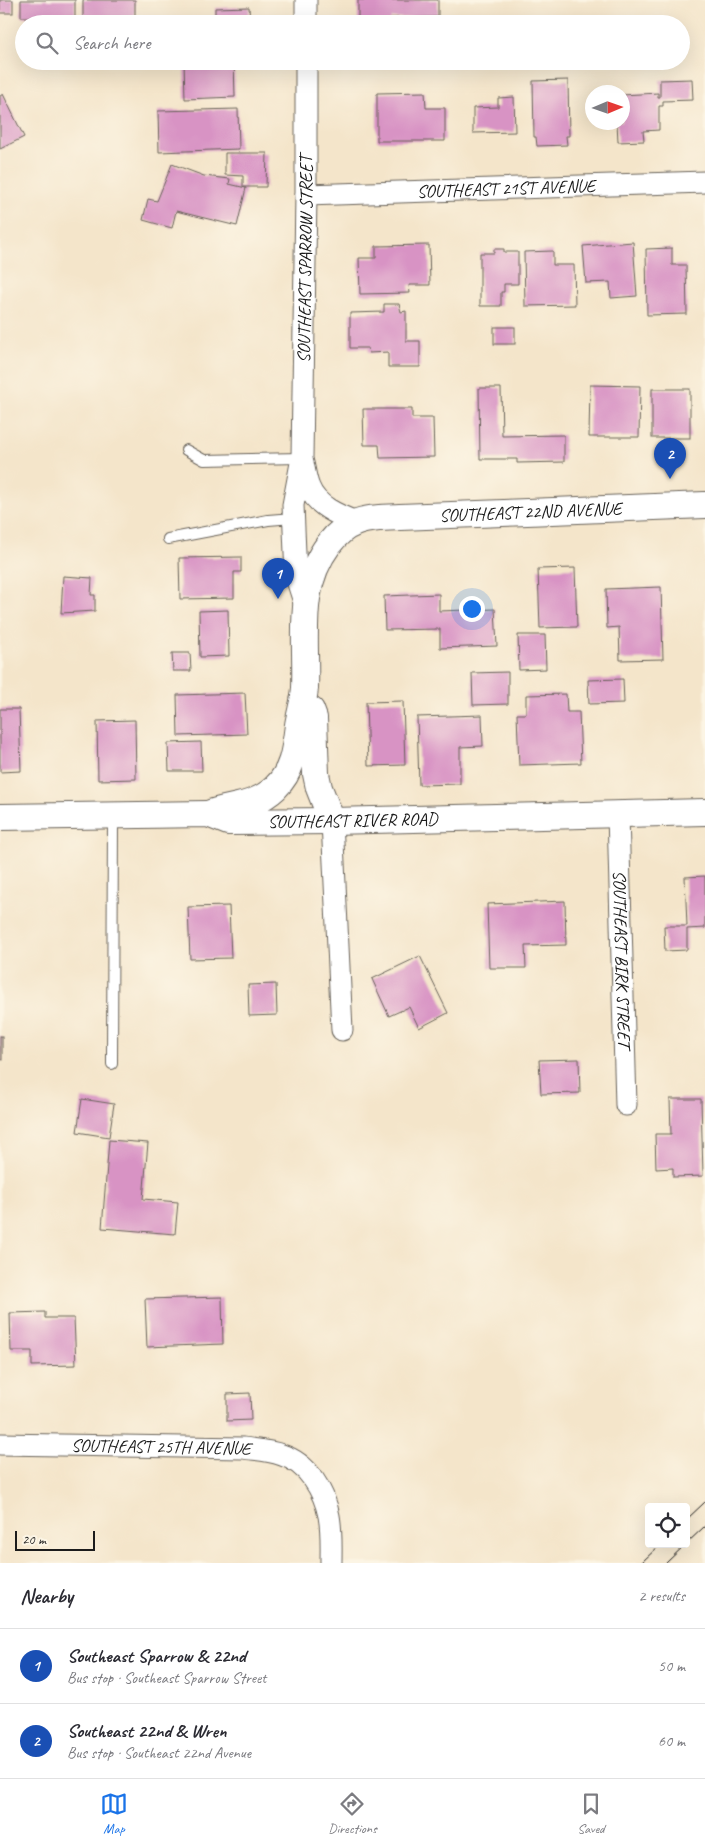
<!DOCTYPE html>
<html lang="en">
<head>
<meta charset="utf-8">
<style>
	body { margin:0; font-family:Caveat,sans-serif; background:#f7f7f7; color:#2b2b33 }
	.controls { position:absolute; right:15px; bottom:15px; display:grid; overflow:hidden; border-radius:5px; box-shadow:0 5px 20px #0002 }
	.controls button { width:45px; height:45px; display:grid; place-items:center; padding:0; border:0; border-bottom:1px solid #e1e1e2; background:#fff; color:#2b2b33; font:25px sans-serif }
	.compass { position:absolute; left:585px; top:85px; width:45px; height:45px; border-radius:50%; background:#fff; box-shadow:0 5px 20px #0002; rotate:88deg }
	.scale { position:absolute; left:15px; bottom:12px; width:80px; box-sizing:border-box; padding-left:5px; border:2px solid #1c1c1c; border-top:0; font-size:14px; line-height:18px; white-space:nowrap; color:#1c1c1c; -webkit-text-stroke:4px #fcf5e5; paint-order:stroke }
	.you { position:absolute; left:471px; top:608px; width:18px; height:18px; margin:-12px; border:4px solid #fff; border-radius:50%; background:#1a73e8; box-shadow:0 0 0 8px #1a73e833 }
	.badge { display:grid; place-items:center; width:32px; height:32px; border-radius:50%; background:#1a73e8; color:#fff; font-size:16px; font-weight:700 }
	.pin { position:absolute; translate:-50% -41px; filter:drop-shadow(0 1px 2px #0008) }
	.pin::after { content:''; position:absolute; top:26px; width:18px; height:15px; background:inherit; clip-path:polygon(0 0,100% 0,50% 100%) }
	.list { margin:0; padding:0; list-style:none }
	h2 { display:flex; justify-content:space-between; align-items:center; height:65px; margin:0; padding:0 20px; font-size:21px }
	h2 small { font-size:16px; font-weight:400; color:#7c7c81 }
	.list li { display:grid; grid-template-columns:32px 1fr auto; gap:15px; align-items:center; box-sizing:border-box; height:75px; padding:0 20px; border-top:1px solid #e1e1e2 }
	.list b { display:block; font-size:19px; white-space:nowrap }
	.list p { margin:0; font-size:16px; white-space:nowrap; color:#7c7c81 }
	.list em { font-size:16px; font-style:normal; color:#7c7c81 }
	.icon { flex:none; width:28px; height:28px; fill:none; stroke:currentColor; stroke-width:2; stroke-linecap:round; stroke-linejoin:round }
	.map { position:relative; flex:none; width:705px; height:1563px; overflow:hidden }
	.search { position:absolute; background:#fff; box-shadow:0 5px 20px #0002; left:15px; right:15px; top:15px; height:55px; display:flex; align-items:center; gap:12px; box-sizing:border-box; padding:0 18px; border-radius:28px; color:#7c7c81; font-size:19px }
	.sheet { height:215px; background:#fff }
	nav { display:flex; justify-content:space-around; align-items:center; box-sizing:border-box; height:70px; border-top:1px solid #e1e1e2; background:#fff; font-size:14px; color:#7c7c81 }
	nav a { display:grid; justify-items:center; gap:2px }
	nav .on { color:#1a73e8 }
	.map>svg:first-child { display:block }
	.building { fill:#d893c4 }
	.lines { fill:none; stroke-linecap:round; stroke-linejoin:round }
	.service-casing { stroke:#686259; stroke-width:12 }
	.minor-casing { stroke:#686259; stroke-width:23 }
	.tertiary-casing { stroke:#686259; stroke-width:28 }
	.service { stroke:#fff; stroke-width:10 }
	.minor { stroke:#fff; stroke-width:21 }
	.tertiary { stroke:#fff; stroke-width:26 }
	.tram { stroke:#1c1c1c; stroke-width:1 }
	.labels { text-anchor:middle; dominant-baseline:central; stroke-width:4; stroke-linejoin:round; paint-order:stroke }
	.street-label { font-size:18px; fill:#1c1c1c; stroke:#fcf5e5 }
</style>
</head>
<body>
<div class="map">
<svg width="705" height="1563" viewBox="0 0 705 1563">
	<rect width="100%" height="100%" fill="#fcf5e5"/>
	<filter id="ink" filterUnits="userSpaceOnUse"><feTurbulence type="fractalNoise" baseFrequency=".02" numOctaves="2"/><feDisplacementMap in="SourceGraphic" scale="10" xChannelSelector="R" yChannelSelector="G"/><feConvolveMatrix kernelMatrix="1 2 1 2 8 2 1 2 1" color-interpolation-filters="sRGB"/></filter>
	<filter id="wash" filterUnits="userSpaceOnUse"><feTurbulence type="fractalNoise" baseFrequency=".0096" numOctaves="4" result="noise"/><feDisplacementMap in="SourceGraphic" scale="20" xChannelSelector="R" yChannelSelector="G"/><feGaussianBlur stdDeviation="1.12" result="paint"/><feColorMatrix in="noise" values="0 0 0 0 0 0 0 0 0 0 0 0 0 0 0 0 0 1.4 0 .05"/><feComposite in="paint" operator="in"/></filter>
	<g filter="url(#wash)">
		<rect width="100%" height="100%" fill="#f4e5ca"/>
		<g id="blocks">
			<!-- building -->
			<g class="building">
				<rect x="0" y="0" width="13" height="13"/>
				<polygon points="21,0 75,0 75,21 46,22 46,17 21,17"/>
				<polygon points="83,0 135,0 135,20 83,21"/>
				<polygon points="358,0 438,0 438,17 391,18 391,24 358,24"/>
				<polygon points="249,7 250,24 215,24 215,8"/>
				<polygon points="184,61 234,61 235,97 185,99"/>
				<polygon points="692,79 693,100 663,101 663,106 659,106 659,130 643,131 644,141 618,142 617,122 622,122 622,95 658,93 658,97 660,97 660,80"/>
				<polygon points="568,80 569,136 566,136 567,145 537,146 536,137 534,137 533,81"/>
				<polygon points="425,92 426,108 445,108 445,141 377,141 377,93"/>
				<polygon points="3,94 24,137 0,149 0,96"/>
				<polygon points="514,97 515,132 473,133 473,108 498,107 498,98"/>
				<polygon points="238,109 239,149 159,152 158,111"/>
				<polygon points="225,153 267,153 266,187 243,187 243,176 225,175"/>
				<polygon points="172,164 204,176 230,179 229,184 246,188 237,226 176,211 172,228 143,220 148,199 157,201"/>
				<polygon points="633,242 637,296 611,298 610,282 586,283 583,246"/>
				<polygon points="429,245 430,285 409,285 410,293 360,294 359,258 376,258 376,246"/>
				<polygon points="672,248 672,265 686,265 687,314 647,315 646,249"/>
				<polygon points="494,249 504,249 504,252 518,252 518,284 504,284 504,292 501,292 501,306 480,306 480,253 494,253"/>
				<polygon points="553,251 553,265 574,265 575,305 525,306 524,252"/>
				<polygon points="384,304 399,304 401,312 406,311 406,341 420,341 420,367 388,367 388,352 369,353 368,348 350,348 350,313 384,312"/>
				<rect x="494" y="327" width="21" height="17"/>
				<polygon points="590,385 640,386 639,437 589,437"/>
				<polygon points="479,388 501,388 502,436 564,435 564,462 517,463 517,459 480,459"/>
				<rect x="652" y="389" width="38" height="49"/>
				<polygon points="363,409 412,409 412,418 433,418 434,457 380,458 379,445 364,445"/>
				<polygon points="241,557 241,572 234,572 234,598 180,599 179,558"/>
				<polygon points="575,568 577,627 540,628 538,569"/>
				<polygon points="63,576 92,578 91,595 95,595 95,611 61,613"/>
				<polygon points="661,587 663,659 620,660 619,627 607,628 606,589"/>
				<polygon points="439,594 439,611 495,609 497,646 440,648 440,629 385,630 384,596"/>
				<polygon points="228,610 229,656 200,657 199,611"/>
				<polygon points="518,635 545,635 546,669 519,670"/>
				<polygon points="172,653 190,653 191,671 173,671"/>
				<polygon points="508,672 508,704 473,705 472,673"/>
				<polygon points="623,679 624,703 589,704 588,680"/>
				<polygon points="245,693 247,734 178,736 177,695"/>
				<polygon points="566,694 567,712 579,712 581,763 519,765 517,714 526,714 526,695"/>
				<polygon points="403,701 405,765 368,766 366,702"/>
				<polygon points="0,709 19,709 21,771 0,772"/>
				<polygon points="482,715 483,746 460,747 460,784 419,785 417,717"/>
				<polygon points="135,720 136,779 98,780 97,721"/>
				<polygon points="201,742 202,771 169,771 168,743"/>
				<polygon points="705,876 705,928 687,929 687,950 665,951 664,926 687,926 685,877"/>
				<polygon points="565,901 566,945 525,946 526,968 489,968 487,904"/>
				<polygon points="229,906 231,958 190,959 188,907"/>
				<polygon points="420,956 448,1013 419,1028 409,1007 389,1016 372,979"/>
				<polygon points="276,984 277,1015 249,1016 248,985"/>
				<rect x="0" y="1036" width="2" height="24"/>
				<polygon points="579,1059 580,1093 541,1094 539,1060"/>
				<polygon points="82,1099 114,1104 109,1137 77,1132"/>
				<polygon points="670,1099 701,1099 703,1176 673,1177 673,1168 656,1169 655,1134 671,1134"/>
				<polygon points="109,1140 148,1143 143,1199 178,1202 175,1234 102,1228"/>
				<polygon points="222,1297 223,1344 147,1347 145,1299"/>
				<polygon points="45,1312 45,1318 74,1318 76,1365 32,1366 32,1351 11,1351 10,1313"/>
				<polygon points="250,1393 251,1420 227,1421 227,1394"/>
			</g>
		</g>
	</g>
	<g filter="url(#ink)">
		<use href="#blocks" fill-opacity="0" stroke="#686259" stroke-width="1"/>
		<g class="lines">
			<!-- service casing -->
			<g class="service-casing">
				<g id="service">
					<polyline points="186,450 204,460 302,458"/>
					<polyline points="168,539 268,520 293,518"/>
					<polyline points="112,1064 113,816"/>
				</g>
			</g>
			<!-- minor casing -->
			<g class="minor-casing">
				<g id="minor">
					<polyline points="306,24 306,0"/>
					<path id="s1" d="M306,195L705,182"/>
					<path d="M303,463C305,471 306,480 309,487C316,506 338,515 356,522"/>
					<path id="s2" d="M305,605L296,577L293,505L302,458L306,195V61"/>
					<path id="s3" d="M618,814L626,1105"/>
					<polyline points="332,821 342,1030"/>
					<path id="s4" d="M0,1444L243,1448C256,1450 269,1450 282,1455C308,1463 324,1491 329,1516C332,1532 331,1548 331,1563"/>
				</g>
			</g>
			<!-- tertiary casing -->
			<g class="tertiary-casing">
				<g id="tertiary">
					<polyline points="311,710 314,718 316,774 319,788 332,821"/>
					<path id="s5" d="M208,814C232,805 255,807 275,788C293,771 295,749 298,725C300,713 304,701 305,688C307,637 296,588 329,544C336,535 344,527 355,523C368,517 386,518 400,517L705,505"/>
					<path id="s6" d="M0,817L208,814L228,822L332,821L705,812"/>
				</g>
			</g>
			<!-- service -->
			<use href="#service" class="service"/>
			<!-- minor -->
			<use href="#minor" class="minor"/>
			<!-- tertiary -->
			<use href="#tertiary" class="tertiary"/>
			<!-- tram -->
			<g class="tram">
				<polyline points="686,1520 705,1502"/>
				<polyline points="686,1544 705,1526"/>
				<polyline points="641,1563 661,1544"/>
				<polyline points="666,1563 686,1544"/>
			</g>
		</g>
	</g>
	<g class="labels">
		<!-- street labels -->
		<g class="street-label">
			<text stroke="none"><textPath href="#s1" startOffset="200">SOUTHEAST 21ST AVENUE</textPath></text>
			<text stroke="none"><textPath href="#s2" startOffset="348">SOUTHEAST SPARROW STREET</textPath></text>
			<text stroke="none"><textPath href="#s5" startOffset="538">SOUTHEAST 22ND AVENUE</textPath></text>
			<text stroke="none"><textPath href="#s6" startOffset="354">SOUTHEAST RIVER ROAD</textPath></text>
			<text stroke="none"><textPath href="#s3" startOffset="145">SOUTHEAST BIRK STREET</textPath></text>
			<text stroke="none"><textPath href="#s4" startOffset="161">SOUTHEAST 25TH AVENUE</textPath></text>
		</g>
	</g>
</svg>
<div class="controls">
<button><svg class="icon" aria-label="locate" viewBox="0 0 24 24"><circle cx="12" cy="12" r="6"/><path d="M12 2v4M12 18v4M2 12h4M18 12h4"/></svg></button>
</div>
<svg class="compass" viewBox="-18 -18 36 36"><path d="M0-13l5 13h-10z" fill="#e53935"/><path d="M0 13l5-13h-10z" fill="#7c7c81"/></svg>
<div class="scale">20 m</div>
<div class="you"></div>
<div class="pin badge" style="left:278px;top:599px;background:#1a4fb4">1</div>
<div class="pin badge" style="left:670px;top:479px;background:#1a4fb4">2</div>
<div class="search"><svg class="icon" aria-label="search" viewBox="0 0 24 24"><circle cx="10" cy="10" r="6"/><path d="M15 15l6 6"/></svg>Search here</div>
</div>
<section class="sheet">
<h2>Nearby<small>2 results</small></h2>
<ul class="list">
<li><span class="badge" style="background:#1a4fb4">1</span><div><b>Southeast Sparrow &amp; 22nd</b><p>Bus stop · Southeast Sparrow Street</p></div><em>50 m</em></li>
<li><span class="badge" style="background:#1a4fb4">2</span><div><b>Southeast 22nd &amp; Wren</b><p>Bus stop · Southeast 22nd Avenue</p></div><em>60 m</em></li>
</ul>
</section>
<nav>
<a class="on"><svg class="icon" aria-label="map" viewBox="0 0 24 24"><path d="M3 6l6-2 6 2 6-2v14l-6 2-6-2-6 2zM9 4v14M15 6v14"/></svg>Map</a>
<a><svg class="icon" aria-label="directions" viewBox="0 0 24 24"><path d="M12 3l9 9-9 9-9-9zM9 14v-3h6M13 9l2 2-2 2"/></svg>Directions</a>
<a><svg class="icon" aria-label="saved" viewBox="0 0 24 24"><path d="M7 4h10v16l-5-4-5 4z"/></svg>Saved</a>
</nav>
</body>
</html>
